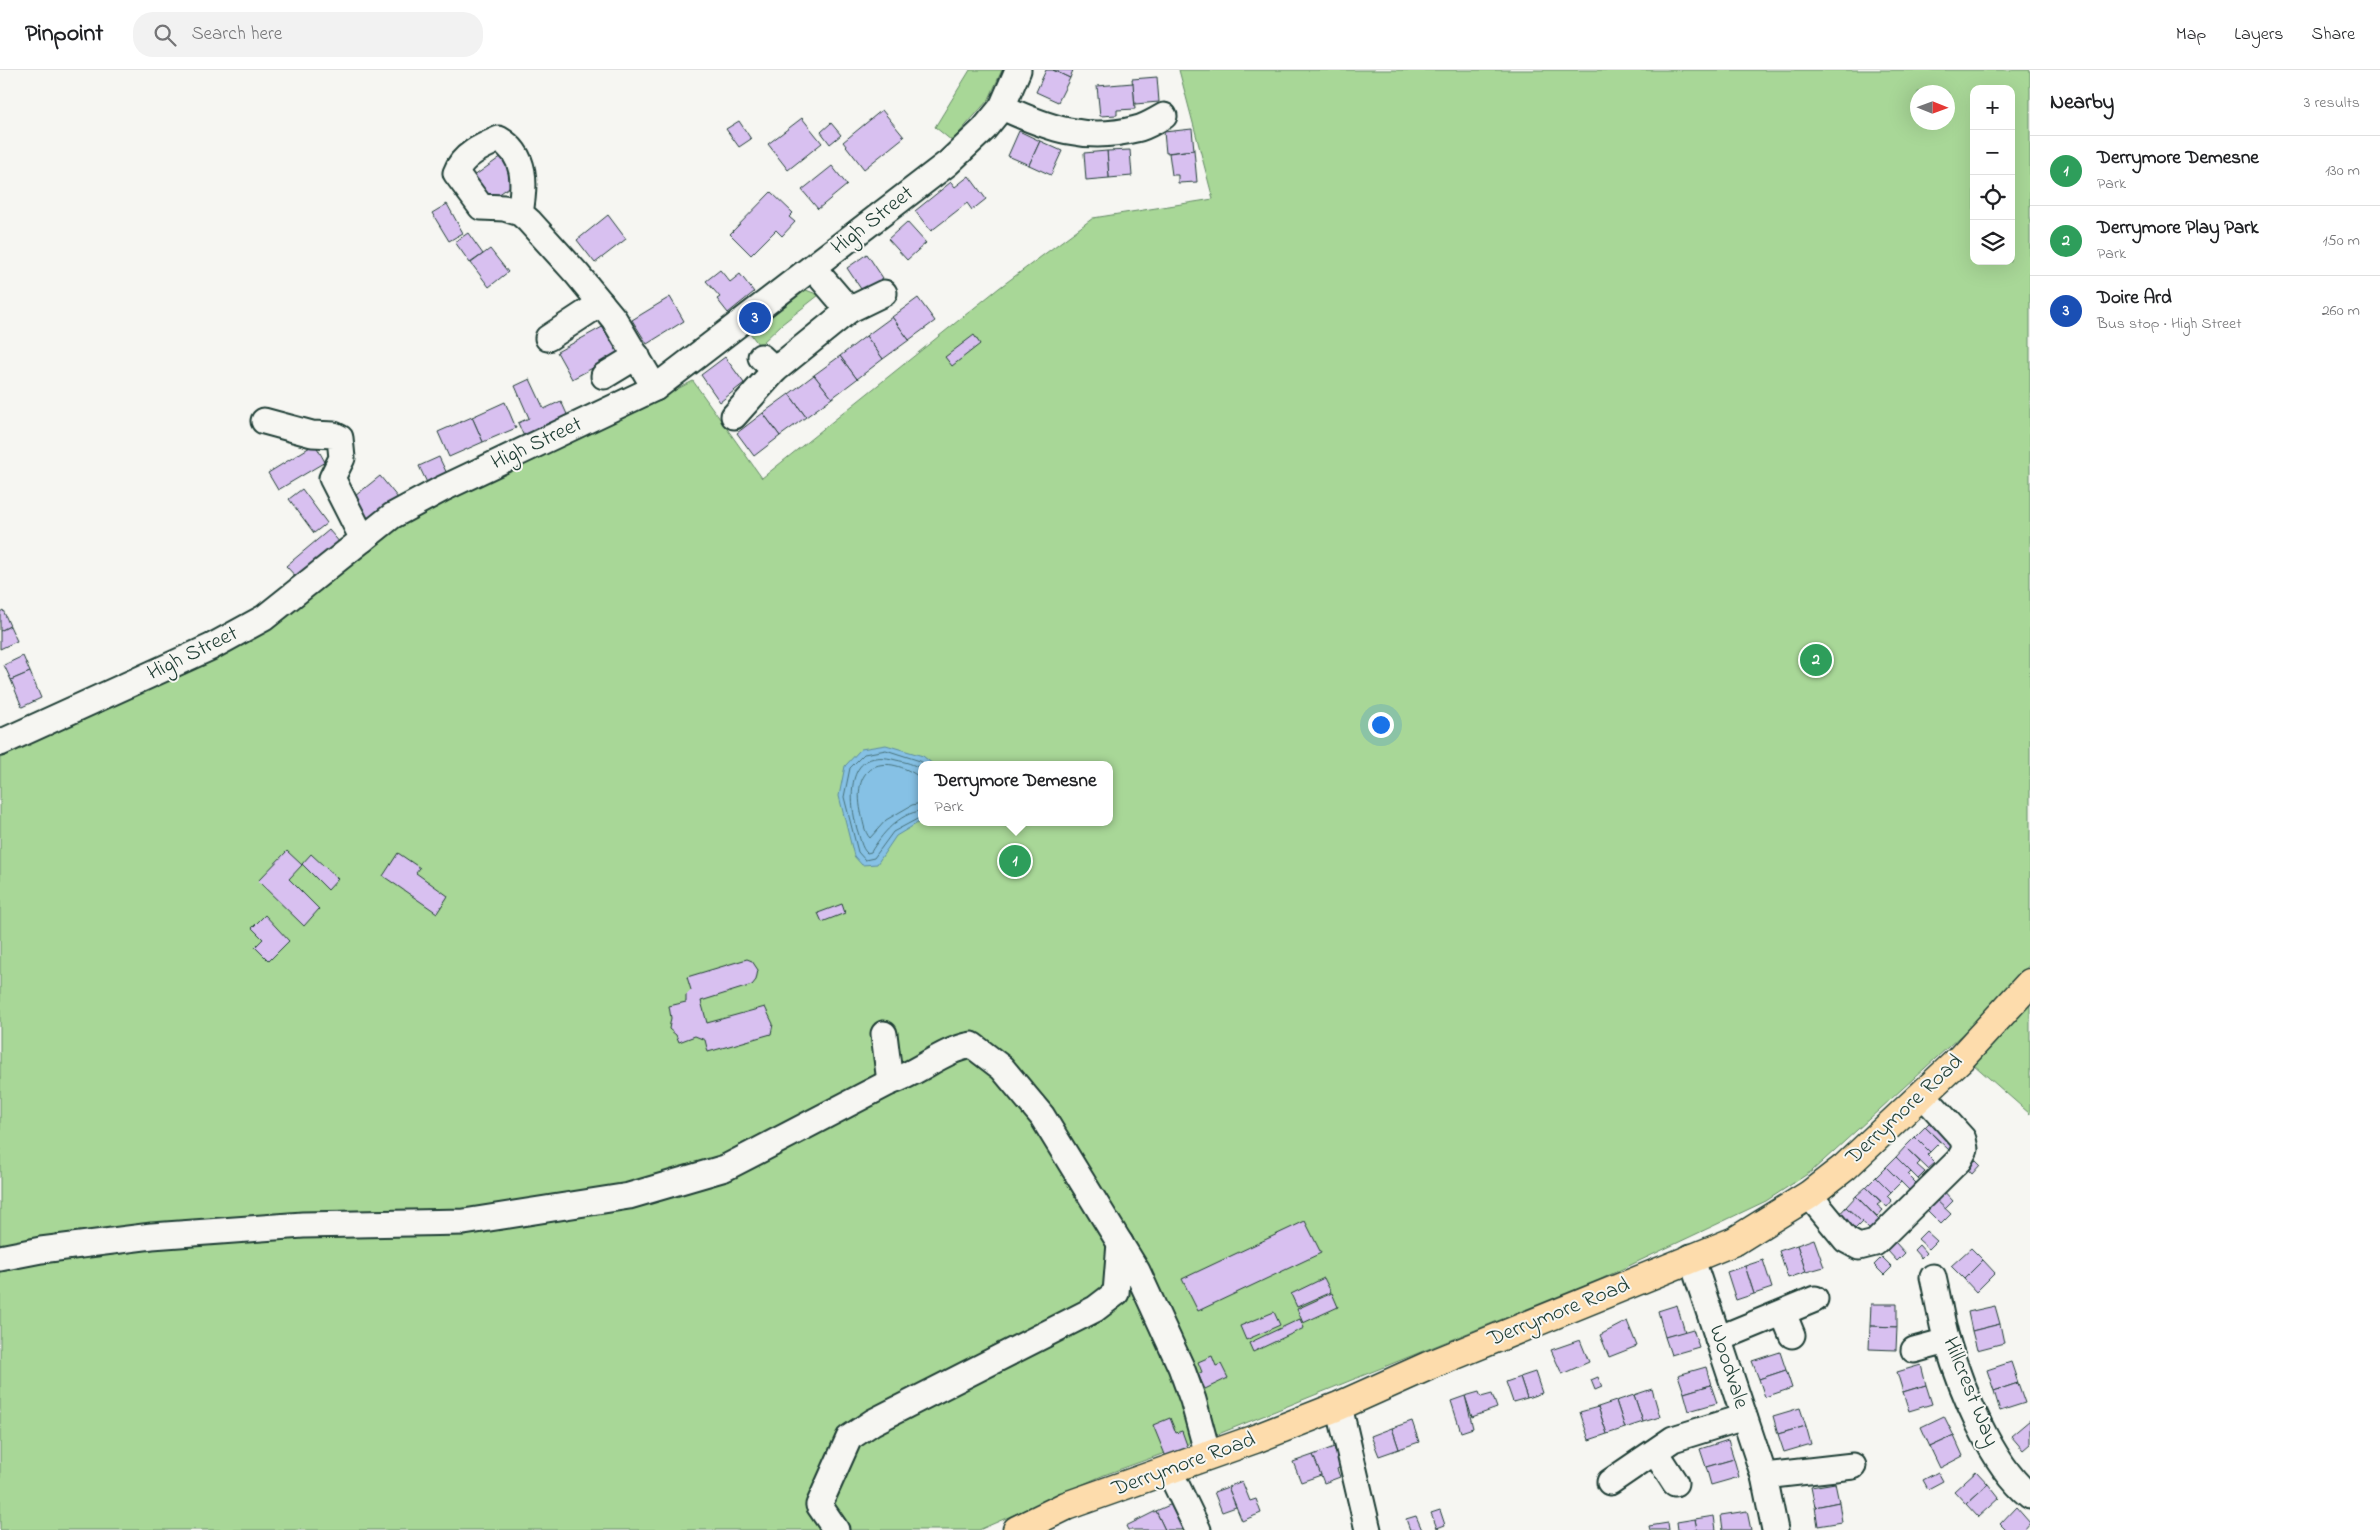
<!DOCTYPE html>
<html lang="en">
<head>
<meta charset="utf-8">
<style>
	body { margin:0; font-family:"Indie Flower",sans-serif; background:#f2f2f2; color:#202124 }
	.controls { position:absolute; right:15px; top:15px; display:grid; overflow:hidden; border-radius:10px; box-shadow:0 5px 20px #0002 }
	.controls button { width:45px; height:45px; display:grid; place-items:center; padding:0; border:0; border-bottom:1px solid #e0e0e0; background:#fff; color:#202124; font:25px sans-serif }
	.compass { position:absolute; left:1910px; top:15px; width:45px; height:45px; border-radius:50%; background:#fff; box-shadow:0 5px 20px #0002; rotate:91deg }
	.you { position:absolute; left:1380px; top:654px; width:18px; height:18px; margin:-12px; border:4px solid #fff; border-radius:50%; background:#1a73e8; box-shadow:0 0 0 8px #1a73e833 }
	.badge { display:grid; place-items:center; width:32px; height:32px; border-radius:50%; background:#b45309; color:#fff; font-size:16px; font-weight:700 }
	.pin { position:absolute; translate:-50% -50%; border:2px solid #fff; box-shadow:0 1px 5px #0006 }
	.popup { position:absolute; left:918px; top:691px; width:195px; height:65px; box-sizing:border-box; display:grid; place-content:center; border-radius:10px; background:#fff; filter:drop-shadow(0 1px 4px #0005); font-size:16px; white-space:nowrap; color:#757577 }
	.popup b { font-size:19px; color:#202124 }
	.popup::after { content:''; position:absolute; left:50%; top:100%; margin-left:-10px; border:10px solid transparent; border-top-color:#fff }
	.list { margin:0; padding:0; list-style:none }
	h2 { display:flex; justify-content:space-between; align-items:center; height:65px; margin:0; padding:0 20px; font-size:21px }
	h2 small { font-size:16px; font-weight:400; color:#757577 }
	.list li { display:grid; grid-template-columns:32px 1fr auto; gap:15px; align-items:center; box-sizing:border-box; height:70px; padding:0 20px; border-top:1px solid #e0e0e0 }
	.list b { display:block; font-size:19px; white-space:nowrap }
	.list p { margin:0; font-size:16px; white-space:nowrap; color:#757577 }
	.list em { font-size:16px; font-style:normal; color:#757577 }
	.icon { flex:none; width:28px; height:28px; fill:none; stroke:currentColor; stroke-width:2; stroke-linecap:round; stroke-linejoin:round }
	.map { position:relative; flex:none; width:2030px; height:1460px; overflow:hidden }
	header { display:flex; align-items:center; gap:30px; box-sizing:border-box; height:70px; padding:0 25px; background:#fff; border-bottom:1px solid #e0e0e0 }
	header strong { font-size:24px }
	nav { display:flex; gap:28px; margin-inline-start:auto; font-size:18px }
	.search { width:350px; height:45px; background:#f2f2f2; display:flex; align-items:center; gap:12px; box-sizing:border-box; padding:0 18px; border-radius:20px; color:#757577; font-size:19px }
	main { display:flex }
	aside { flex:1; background:#fff }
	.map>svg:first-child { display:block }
	.green { fill:#a8d797; stroke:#648a66; fill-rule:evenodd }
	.water { fill:#86c1e5; stroke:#5d8c9e }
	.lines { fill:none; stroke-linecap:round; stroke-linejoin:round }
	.shore { stroke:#48727b; stroke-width:1 }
	.building { fill:#d8c0f0; stroke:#1f3d34 }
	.minor-casing { stroke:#1f3d34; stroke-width:29 }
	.major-casing { stroke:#1f3d34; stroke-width:31 }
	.minor { stroke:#f6f6f2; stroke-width:25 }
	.major { stroke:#fddcac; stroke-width:28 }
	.labels { text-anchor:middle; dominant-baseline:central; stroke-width:4; stroke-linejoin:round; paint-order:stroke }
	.street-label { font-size:22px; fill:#1f3d34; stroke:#f6f6f2 }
</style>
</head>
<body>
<header>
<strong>Pinpoint</strong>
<div class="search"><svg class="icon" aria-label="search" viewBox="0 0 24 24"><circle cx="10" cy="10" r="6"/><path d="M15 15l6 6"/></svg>Search here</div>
<nav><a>Map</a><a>Layers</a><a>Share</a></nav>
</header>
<main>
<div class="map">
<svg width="2030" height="1460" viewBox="0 0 2030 1460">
	<rect width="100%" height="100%" fill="#f6f6f2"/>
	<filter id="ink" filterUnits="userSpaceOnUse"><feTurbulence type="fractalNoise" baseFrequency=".02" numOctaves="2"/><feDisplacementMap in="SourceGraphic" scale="10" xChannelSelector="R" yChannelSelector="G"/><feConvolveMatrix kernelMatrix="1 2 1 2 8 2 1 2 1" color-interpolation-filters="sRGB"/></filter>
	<g filter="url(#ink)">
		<!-- green -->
		<g class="green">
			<polygon points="970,0 1002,0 989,29 952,71 935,57"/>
			<path d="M1179,0H2030V894L1992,937L1812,1101L1766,1131L1601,1209L1216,1365L1208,1362L1192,1369L1187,1375L1104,1405L979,1460H0V688L140,623L427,434L630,343L693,311L762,408L999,218L1093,148L1213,129ZM1974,19H2011V191H1974ZM1918,22H1948V52H1918ZM921,695H1109V752H921Z"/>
			<polygon points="806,220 819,225 782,254 760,275 758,274 750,263"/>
			<polygon points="2030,925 2030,1044 1973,994"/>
		</g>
		<!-- water -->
		<polygon class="water" points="886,675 923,686 934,695 921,695 921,751 896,766 877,794 862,795 854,786 839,726 845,696 861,679"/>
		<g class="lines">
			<!-- shore -->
			<g class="shore">
				<path d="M921,699C914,694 905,692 896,690C847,676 848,726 857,759C860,767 861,778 867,783L871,782C881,765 899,743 921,741"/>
				<path d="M921,708C885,682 851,693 861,742C863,750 864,762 870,768L886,750L912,735L921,733"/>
				<polyline points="921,747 893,762 874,788 865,790 858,782 844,727 850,698 864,684 886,680 920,691 926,695"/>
			</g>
		</g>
		<!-- building -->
		<g class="building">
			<polygon points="1046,0 1053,0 1070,8 1058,32 1036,22"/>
			<polygon points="1053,0 1073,0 1070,8"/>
			<polygon points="1157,7 1159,32 1135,34 1132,9"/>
			<polygon points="1133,13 1135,39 1117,40 1117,45 1100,46 1097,16"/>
			<polygon points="882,40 904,67 864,99 843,72"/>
			<polygon points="802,48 822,73 788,100 768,74"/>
			<polygon points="739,51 751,69 739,77 726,59"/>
			<polygon points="831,53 841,65 830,74 821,62"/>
			<polygon points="1192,59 1194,80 1166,83 1164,62"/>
			<polygon points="1019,61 1040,71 1029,95 1008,86"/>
			<polygon points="1040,71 1062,81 1051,105 1029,95"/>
			<polygon points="1130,80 1132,106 1109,108 1107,81"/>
			<polygon points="1194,80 1197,112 1178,113 1178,105 1172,105 1169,83"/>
			<polygon points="1107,81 1109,108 1086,110 1084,83"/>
			<polygon points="502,86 519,110 487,133 470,109"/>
			<polygon points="832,96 847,115 818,139 802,120"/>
			<polygon points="969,106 986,129 972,140 967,133 931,161 915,141 951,112 955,117"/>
			<polygon points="771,122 793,143 789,147 795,152 782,166 776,160 751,185 730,164"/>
			<polygon points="447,134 463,163 449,171 432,143"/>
			<polygon points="608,145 626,169 595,193 577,170"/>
			<polygon points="907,152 926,173 907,190 888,169"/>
			<polygon points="468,163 483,184 470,193 455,172"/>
			<polygon points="490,179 508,202 489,217 471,193"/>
			<polygon points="867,184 883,208 863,222 847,198"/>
			<polygon points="720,200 730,212 740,204 754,222 728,243 717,229 720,227 706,211"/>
			<polygon points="670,227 684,251 647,274 632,250"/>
			<polygon points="918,228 935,251 909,270 892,247"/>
			<polygon points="892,247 909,270 883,289 866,266"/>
			<polygon points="604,256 619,284 572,309 557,282"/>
			<polygon points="974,265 980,274 952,296 945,287"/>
			<polygon points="866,266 883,289 857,309 840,286"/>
			<polygon points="840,286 857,309 832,328 814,305"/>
			<polygon points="725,287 744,313 720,332 701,305"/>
			<polygon points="814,305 832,328 806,347 789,324"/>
			<polygon points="530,309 544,339 561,331 570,351 526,371 518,353 529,348 515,316"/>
			<polygon points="789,324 806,347 780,366 763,343"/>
			<polygon points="505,332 516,358 483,372 472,347"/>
			<polygon points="763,343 780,366 754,386 737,363"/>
			<polygon points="472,347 483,372 449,387 438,362"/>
			<polygon points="315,374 325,392 278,420 268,403"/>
			<polygon points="439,387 450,410 430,419 419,396"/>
			<polygon points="380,406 398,428 368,452 350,430"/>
			<polygon points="302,419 327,453 314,463 289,429"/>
			<polygon points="329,460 341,474 299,510 286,496"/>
			<polygon points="3,540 10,556 0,561 0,542"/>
			<polygon points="10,556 17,571 0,579 0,561"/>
			<polygon points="23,586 30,602 11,610 4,595"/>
			<polygon points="30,602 41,628 22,637 11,610"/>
			<polygon points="287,781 302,795 289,809 319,839 304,856 258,811"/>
			<polygon points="398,783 420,798 416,803 448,826 437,843 383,806"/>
			<polygon points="311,784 338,809 328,820 302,794"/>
			<polygon points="842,834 845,843 822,852 818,843"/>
			<polygon points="265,845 289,871 269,891 255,877 263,869 252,858"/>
			<polygon points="747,889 752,891 758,900 756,910 752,915 701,931 707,953 765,937 773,954 771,964 708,982 705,970 695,966 679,972 676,965 669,959 671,948 669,936 686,932 686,925 691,920 687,907"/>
			<polygon points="1935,1047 1959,1070 1949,1080 1925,1057"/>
			<polygon points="1925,1057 1940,1072 1930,1082 1915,1067"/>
			<polygon points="1915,1067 1930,1082 1927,1085 1935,1093 1928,1099 1905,1077"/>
			<polygon points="1905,1077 1920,1092 1917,1095 1925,1102 1918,1109 1896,1087"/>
			<polygon points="1971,1086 1980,1095 1972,1104 1963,1094"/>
			<polygon points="1896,1087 1911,1102 1908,1105 1917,1114 1910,1121 1886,1097"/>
			<polygon points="1886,1097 1901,1112 1891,1122 1876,1107"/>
			<polygon points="1876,1107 1891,1122 1887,1126 1892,1131 1887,1137 1866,1117"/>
			<polygon points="1866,1117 1881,1132 1877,1135 1883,1140 1877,1147 1856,1126"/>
			<polygon points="1941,1118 1953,1131 1945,1139 1933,1127"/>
			<polygon points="1856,1126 1881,1152 1871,1161 1846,1137"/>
			<polygon points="1933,1127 1951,1144 1941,1154 1923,1136"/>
			<polygon points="1846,1137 1862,1152 1852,1162 1837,1147"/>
			<polygon points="1305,1151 1321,1183 1198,1241 1182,1209"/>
			<polygon points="1926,1161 1937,1171 1929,1179 1918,1169"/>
			<polygon points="1814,1169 1824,1197 1806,1202 1797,1175"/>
			<polygon points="1895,1172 1905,1183 1897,1191 1887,1180"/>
			<polygon points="1797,1175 1806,1202 1788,1208 1779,1181"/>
			<polygon points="1919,1175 1926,1183 1921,1188 1914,1180"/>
			<polygon points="1971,1178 1983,1190 1964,1209 1951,1196"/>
			<polygon points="1882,1187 1892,1197 1884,1205 1874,1195"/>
			<polygon points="1763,1190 1772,1218 1754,1224 1745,1196"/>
			<polygon points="1983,1190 1995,1203 1976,1222 1964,1209"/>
			<polygon points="1745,1196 1754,1224 1736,1230 1727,1202"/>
			<polygon points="1324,1208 1331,1222 1297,1237 1291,1224"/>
			<polygon points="1332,1223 1338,1237 1303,1253 1297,1239"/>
			<polygon points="1871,1234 1897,1234 1897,1257 1870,1256"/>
			<polygon points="1677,1235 1685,1262 1665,1267 1658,1241"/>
			<polygon points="1995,1236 2000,1254 1972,1261 1968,1242"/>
			<polygon points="1274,1242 1280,1255 1246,1270 1240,1256"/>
			<polygon points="1300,1249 1304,1258 1253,1282 1249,1273"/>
			<polygon points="1627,1251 1637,1276 1609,1287 1600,1265"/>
			<polygon points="2000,1254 2004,1273 1977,1280 1972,1261"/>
			<polygon points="1870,1256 1897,1257 1896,1280 1869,1279"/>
			<polygon points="1693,1259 1699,1277 1671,1285 1665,1267"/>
			<polygon points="1580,1270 1589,1292 1562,1304 1551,1280"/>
			<polygon points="1780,1282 1786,1300 1759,1309 1752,1291"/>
			<polygon points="1212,1286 1216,1296 1221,1294 1228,1308 1205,1319 1198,1304 1202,1302 1198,1292"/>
			<polygon points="2011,1292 2018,1313 1994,1321 1987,1300"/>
			<polygon points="1921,1295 1926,1315 1903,1322 1897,1302"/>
			<polygon points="1706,1297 1711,1315 1684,1323 1678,1305"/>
			<polygon points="1786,1300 1792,1318 1765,1327 1759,1309"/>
			<polygon points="1535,1302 1542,1323 1527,1328 1520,1307"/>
			<polygon points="1520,1307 1527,1328 1513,1332 1506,1312"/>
			<polygon points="1598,1307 1602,1317 1595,1320 1591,1310"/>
			<polygon points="2018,1313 2025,1333 2000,1341 1994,1321"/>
			<polygon points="1711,1315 1717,1333 1689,1341 1684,1323"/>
			<polygon points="1926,1315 1932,1334 1909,1341 1903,1322"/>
			<polygon points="1652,1319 1660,1347 1643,1352 1634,1325"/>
			<polygon points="1479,1322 1481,1327 1492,1324 1497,1338 1472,1347 1465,1326"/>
			<polygon points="1634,1325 1643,1352 1625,1358 1616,1331"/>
			<polygon points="1465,1326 1473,1358 1461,1362 1451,1331"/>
			<polygon points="1616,1331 1625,1358 1607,1364 1598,1337"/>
			<polygon points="1598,1337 1607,1364 1589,1370 1580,1342"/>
			<polygon points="1800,1338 1806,1356 1778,1364 1773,1346"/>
			<polygon points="1944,1346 1954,1366 1930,1377 1921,1357"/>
			<polygon points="1170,1348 1176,1363 1182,1361 1188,1378 1166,1387 1153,1355"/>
			<polygon points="2030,1350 2030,1374 2023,1380 2011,1366"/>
			<polygon points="1412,1351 1419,1372 1399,1379 1392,1358"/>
			<polygon points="1806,1356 1811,1374 1784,1382 1778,1364"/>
			<polygon points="1392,1358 1399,1379 1379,1386 1371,1366"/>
			<polygon points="1954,1366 1963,1386 1940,1398 1930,1377"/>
			<polygon points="1728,1370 1734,1389 1706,1397 1700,1379"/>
			<polygon points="1334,1377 1341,1397 1337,1399 1340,1407 1324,1413 1313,1385"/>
			<polygon points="1313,1385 1321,1405 1301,1412 1293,1392"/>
			<polygon points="1734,1389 1739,1407 1711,1415 1706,1397"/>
			<polygon points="1976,1401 1988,1414 1966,1434 1954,1421"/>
			<polygon points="1938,1402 1943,1411 1928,1419 1923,1410"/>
			<polygon points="1242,1411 1250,1431 1256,1429 1261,1443 1242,1451 1228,1417"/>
			<polygon points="1835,1413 1839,1432 1815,1437 1811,1417"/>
			<polygon points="1988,1414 1999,1428 1978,1447 1966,1434"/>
			<polygon points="1228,1417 1236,1437 1222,1442 1214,1422"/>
			<polygon points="1839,1432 1842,1452 1818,1456 1815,1437"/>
			<polygon points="1172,1434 1184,1460 1165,1460 1156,1441"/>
			<polygon points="2016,1437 2030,1453 2024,1460 2006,1460 2000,1454"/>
			<polygon points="1440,1440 1445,1455 1437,1458 1431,1443"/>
			<polygon points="1156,1441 1165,1460 1128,1460 1126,1456"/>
			<polygon points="1747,1441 1751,1460 1723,1460 1721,1445"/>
			<polygon points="1416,1446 1422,1460 1410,1460 1406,1449"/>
			<polygon points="1714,1446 1716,1460 1697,1460 1695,1449"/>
			<polygon points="1695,1449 1697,1460 1678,1460 1677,1452"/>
			<polygon points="1668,1453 1669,1460 1650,1460 1649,1456"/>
		</g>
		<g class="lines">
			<!-- minor casing -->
			<g class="minor-casing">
				<g id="minor">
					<path d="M1002,37C1048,58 1085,72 1136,59C1146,57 1156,50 1164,46"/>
					<path d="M520,143C525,115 527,85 499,69C483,76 462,85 456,103L481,137L504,138L520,143L529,151L577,204L614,249L655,318"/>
					<polyline points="849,240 884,223"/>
					<polyline points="548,268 601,233"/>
					<polyline points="761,287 775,300 849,240 813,198"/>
					<polyline points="604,306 637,286"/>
					<polyline points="734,346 775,300"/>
					<polyline points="264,351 312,364 334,365 340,368 342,388 332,408 363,469"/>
					<polyline points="0,673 211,577 264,548 392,446 442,419 655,318 948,93 984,59 1002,37 1018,0"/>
					<polyline points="884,964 890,1012"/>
					<polyline points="1809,1125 1846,1170 1859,1177 1875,1173 1959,1090 1965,1079 1963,1069 1923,1025"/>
					<polyline points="1691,1187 1764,1406 1775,1460"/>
					<path d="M0,1188L41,1180L152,1166L303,1155L464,1152L629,1126L725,1098L890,1012C919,1003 942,980 972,975L1002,998L1042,1046L1137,1201L1181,1297L1193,1330L1208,1385"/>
					<path d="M1933,1207C1938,1228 1941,1251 1947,1271C1961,1318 1991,1395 2030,1426"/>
					<polyline points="1783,1243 1792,1265"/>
					<polyline points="1718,1269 1815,1229"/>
					<polyline points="1914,1280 1947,1271"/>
					<polyline points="1339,1336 1368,1460"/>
					<polyline points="1655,1382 1675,1413"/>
					<polyline points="1169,1400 1198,1460"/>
					<polyline points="1764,1406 1853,1396"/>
					<polyline points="1610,1412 1673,1369 1744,1347"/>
					<polyline points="836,1460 819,1435 849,1368 873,1352 1095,1239 1116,1223 1120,1173"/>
				</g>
			</g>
			<!-- major casing -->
			<g class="major-casing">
				<polyline id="major" points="1017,1460 1066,1436 1255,1369 1339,1336 1428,1296 1735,1171 1809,1125 1845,1097 1961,988 2030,913"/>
			</g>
			<!-- minor -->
			<use href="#minor" class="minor"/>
			<!-- major -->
			<use href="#major" class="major"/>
		</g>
	</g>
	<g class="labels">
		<!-- street labels -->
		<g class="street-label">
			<text transform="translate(873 151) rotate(-38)">High Street</text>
			<text transform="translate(537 374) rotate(-25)">High Street</text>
			<text transform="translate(193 584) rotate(-26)">High Street</text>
			<text transform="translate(1905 1040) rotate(-43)">Derrymore Road</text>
			<text transform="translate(1559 1243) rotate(-22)">Derrymore Road</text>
			<text transform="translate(1728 1297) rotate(72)">Woodvale</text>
			<text transform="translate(1970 1322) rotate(68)">Hillcrest Way</text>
			<text transform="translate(1184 1395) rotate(-20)">Derrymore Road</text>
		</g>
	</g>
</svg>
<div class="controls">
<button>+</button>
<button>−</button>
<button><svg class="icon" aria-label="locate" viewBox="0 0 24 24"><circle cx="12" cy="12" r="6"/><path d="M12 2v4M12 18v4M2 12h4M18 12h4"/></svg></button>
<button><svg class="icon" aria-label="layers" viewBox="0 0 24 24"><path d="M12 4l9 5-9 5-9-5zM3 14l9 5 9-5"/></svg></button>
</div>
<svg class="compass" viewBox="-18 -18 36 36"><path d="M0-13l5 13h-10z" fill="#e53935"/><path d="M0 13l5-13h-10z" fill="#757577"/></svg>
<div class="you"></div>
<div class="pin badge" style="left:1015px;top:791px;background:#2e9e5b">1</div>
<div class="popup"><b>Derrymore Demesne</b>Park</div>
<div class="pin badge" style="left:1816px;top:590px;background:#2e9e5b">2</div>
<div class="pin badge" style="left:755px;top:248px;background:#1a4fb4">3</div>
</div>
<aside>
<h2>Nearby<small>3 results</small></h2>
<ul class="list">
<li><span class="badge" style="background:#2e9e5b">1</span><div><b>Derrymore Demesne</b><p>Park</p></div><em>130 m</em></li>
<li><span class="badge" style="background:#2e9e5b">2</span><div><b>Derrymore Play Park</b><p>Park</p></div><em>150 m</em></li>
<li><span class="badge" style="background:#1a4fb4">3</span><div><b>Doire Ard</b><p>Bus stop · High Street</p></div><em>260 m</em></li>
</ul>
</aside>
</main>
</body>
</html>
